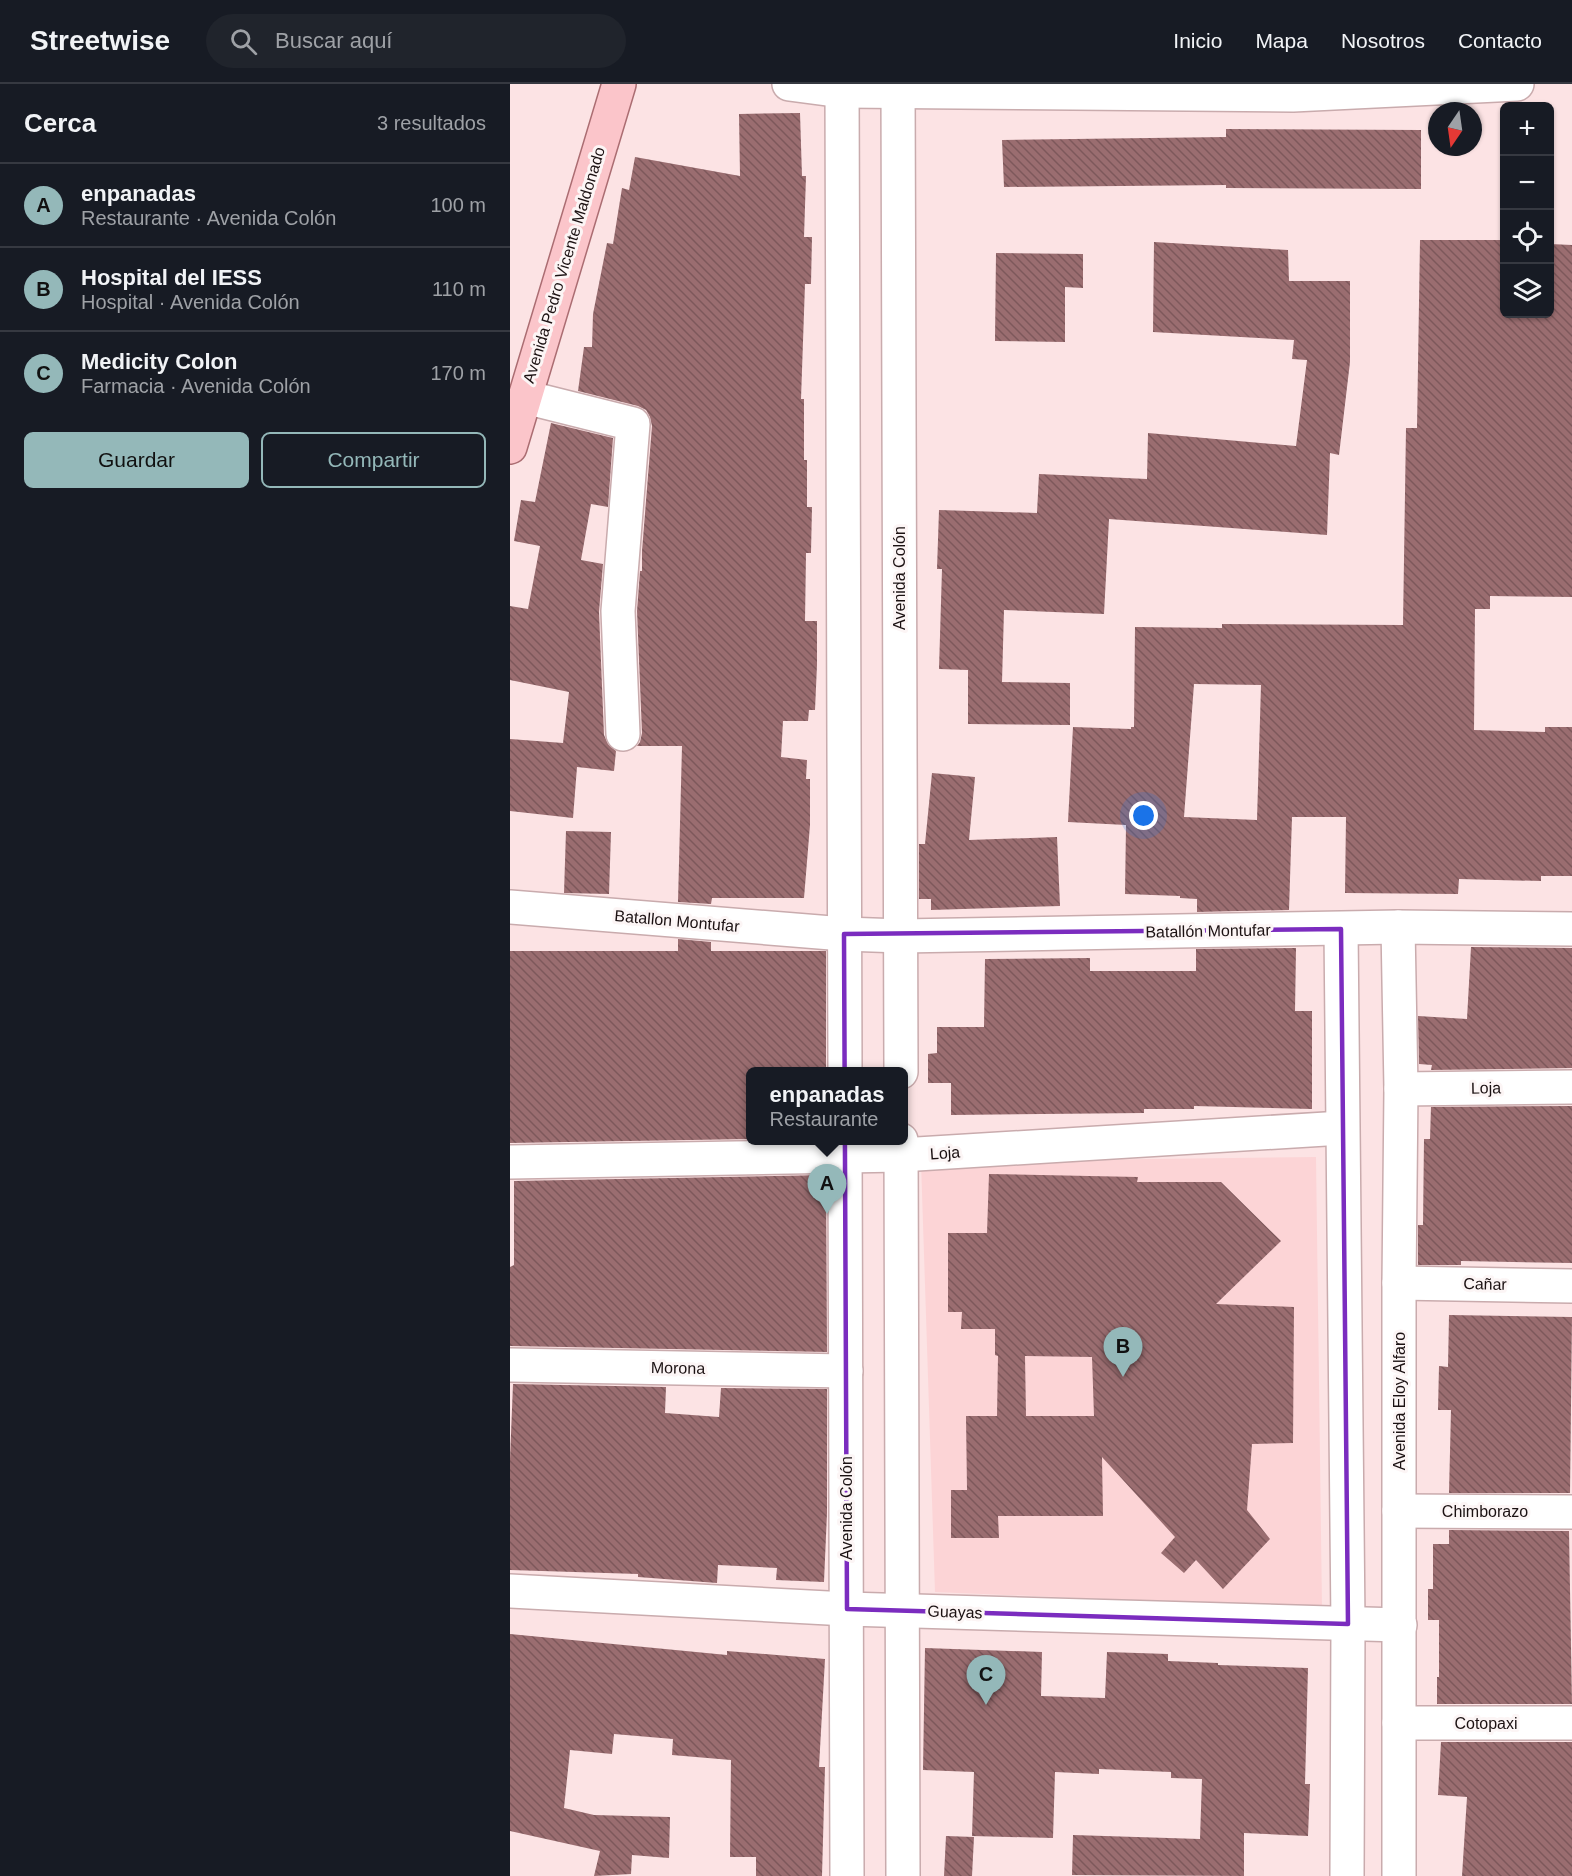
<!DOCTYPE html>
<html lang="es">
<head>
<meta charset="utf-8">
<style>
	body { margin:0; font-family:Arial,sans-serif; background:#20242c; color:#f1f3f6 }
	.controls { position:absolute; right:18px; top:18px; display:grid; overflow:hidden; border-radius:9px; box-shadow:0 2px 4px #0004 }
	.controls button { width:54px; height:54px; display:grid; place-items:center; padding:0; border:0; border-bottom:2px solid #363941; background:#171b24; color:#f1f3f6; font:30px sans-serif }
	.compass { position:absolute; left:918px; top:18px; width:54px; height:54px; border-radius:50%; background:#171b24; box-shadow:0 2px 4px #0004; rotate:193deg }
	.you { position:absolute; left:634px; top:732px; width:21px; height:21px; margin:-15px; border:4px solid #fff; border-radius:50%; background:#1a73e8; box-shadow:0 0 0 9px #1a73e833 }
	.badge { display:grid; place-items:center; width:39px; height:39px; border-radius:50%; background:#94b8b9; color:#111; font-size:20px; font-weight:700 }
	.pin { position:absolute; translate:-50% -50px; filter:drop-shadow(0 2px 3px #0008) }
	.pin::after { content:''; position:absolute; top:32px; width:21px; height:18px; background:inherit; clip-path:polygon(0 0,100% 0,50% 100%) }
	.popup { position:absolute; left:236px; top:983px; width:162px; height:78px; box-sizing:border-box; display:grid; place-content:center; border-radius:9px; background:#171b24; filter:drop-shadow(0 2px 4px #0005); font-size:20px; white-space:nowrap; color:#9ea1a6 }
	.popup b { font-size:22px; color:#f1f3f6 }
	.popup::after { content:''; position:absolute; left:50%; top:100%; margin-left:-12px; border:12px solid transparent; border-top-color:#171b24 }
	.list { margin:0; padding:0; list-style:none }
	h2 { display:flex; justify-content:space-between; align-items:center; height:78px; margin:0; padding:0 24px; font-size:26px }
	h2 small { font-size:20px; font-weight:400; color:#9ea1a6 }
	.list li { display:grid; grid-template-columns:39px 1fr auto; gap:18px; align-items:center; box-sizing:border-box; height:84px; padding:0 24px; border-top:2px solid #363941 }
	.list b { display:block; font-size:22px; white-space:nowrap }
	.list p { margin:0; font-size:20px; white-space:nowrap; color:#9ea1a6 }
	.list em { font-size:20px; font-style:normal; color:#9ea1a6 }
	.actions { display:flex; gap:12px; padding:18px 24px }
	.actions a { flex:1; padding:14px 0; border:2px solid #94b8b9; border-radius:9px; text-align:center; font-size:21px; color:#94b8b9 }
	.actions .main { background:#94b8b9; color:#111 }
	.icon { flex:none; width:33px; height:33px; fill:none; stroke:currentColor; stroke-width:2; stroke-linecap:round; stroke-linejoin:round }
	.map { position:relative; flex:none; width:1062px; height:1792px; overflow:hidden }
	header { display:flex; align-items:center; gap:36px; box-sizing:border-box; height:84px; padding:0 30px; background:#171b24; border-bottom:2px solid #363941 }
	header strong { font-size:28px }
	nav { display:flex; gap:33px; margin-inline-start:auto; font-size:21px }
	.search { width:420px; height:54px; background:#20242c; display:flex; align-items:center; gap:15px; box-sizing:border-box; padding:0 21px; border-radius:33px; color:#9ea1a6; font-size:22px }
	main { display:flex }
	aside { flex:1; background:#171b24 }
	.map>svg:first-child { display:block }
	.built { fill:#fcd4d6 }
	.building { fill:url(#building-back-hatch); fill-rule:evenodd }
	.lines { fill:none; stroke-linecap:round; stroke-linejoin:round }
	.minor-casing { stroke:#c9abad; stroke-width:36 }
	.major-casing { stroke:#ab6d72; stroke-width:36 }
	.minor { stroke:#fff; stroke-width:33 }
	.major { stroke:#fbc5ca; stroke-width:33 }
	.marked { fill:none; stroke:#7b2cbf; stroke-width:4.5; stroke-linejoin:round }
	.labels { text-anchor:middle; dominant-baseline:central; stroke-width:6; stroke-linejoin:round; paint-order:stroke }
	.street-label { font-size:16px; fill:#1b1112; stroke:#fcf5f5 }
</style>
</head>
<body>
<header>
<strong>Streetwise</strong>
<div class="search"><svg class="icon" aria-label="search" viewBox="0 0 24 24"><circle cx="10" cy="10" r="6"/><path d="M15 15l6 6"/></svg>Buscar aquí</div>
<nav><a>Inicio</a><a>Mapa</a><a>Nosotros</a><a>Contacto</a></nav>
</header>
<main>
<aside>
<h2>Cerca<small>3 resultados</small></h2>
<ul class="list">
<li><span class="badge">A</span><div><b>enpanadas</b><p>Restaurante · Avenida Colón</p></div><em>100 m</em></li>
<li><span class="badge">B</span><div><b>Hospital del IESS</b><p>Hospital · Avenida Colón</p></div><em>110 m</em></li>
<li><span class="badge">C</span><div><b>Medicity Colon</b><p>Farmacia · Avenida Colón</p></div><em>170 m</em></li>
</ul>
<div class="actions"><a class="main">Guardar</a><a>Compartir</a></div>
</aside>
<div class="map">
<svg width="1062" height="1792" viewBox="0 0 1062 1792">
	<defs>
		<pattern id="building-back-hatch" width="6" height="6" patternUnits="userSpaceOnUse" patternTransform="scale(1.5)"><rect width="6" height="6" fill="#9a6d70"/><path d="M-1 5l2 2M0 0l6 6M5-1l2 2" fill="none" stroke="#7d585b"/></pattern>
	</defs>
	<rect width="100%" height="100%" fill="#fce3e4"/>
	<!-- built -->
	<polygon class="built" points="806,1073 812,1524 425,1508 411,1078"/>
	<!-- building -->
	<g class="building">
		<polygon points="290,29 292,92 296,92 294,153 302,153 301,200 295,200 291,315 294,315 294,376 297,376 297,423 302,423 301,469 296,469 295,537 307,537 307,581 305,626 299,626 298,637 273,637 271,673 297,676 296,695 300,695 300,741 294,814 202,814 201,820 168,818 172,662 127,662 130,658 132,649 127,527 130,487 132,487 132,467 142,342 140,333 136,326 128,322 68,307 74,263 82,263 83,230 97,159 103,160 112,104 119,106 125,73 230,92 229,30"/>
		<polygon points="716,45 911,46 911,105 716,104 716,101 494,103 492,56 716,53"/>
		<path d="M910,156H994V230H1040V160L1062,161V513L980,512V525H965L964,646L1035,648V643H1062V792H1031V797L949,795L948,810L835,809L836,733H782L779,826L687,828V815L670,814V812L615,810L616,741L558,738L563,643L621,645V643H624L625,543L712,544V540L893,541L896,344H907ZM684,600L751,601L747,736L674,733Z"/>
		<polygon points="644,158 778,166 779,197 840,197 840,278 829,371 820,369 817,451 599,435 594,530 494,526 492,598 560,599 560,641 458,640 458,586 429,585 432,485 427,485 429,426 527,429 529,390 637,395 638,349 786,362 797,276 782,275 784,256 643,248"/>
		<polygon points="486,169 573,170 573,204 555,203 555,258 485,257"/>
		<polygon points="41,339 103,354 98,423 81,420 71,476 93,480 89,528 94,651 98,660 106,667 104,687 67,683 63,734 0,727 0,655 53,659 59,608 0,596 0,522 18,525 30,462 4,457 11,416 25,418"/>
		<polygon points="422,689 465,693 459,756 547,753 550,822 421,826 421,815 409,815 409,760 415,760"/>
		<polygon points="56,747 101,748 99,810 54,809"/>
		<polygon points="168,855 201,858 201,867 316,867 316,987 240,987 240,1055 0,1059 0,867 168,867"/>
		<polygon points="961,863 1062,864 1062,984 921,986 922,981 909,980 908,932 957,935"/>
		<polygon points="786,864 785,927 802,927 802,1025 684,1022 684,1025 634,1025 634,1029 441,1031 441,999 418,999 418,970 427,969 427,943 474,943 475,875 580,874 580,887 686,887 686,865"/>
		<polygon points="1062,1022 1062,1179 951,1177 951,1181 908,1181 908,1141 913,1141 914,1055 920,1055 921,1023"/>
		<path d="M479,1090L628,1093L627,1098H711L771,1157L706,1220L784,1223L783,1359L742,1360L737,1426L760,1455L713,1505L686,1476L674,1489L651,1469L665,1453L592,1373L593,1432H488L489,1454H441V1406H457L456,1332H487L488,1272L485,1271V1245H451L452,1228H438V1149H477ZM515,1272L582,1273L584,1332H516Z"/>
		<polygon points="316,1091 317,1268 0,1262 0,1183 4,1181 4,1097"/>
		<polygon points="939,1231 1062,1233 1060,1409 939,1409 941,1326 928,1326 929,1282 938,1283"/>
		<polygon points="3,1300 156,1303 155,1329 209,1333 211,1304 317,1305 317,1429 314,1498 266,1496 267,1484 208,1481 207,1499 128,1493 128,1490 0,1486 0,1375"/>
		<polygon points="939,1446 1059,1447 1062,1620 927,1620 927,1593 929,1593 929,1536 918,1536 918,1505 923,1505 923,1460 939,1460"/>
		<polygon points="0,1550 217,1571 217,1567 315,1575 309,1683 315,1683 312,1792 246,1792 246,1773 220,1773 221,1676 162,1671 163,1655 104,1650 102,1670 60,1666 54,1724 84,1731 160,1733 159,1774 122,1771 121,1790 84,1792 90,1767 0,1747"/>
		<polygon points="415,1564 532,1568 531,1612 595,1614 597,1568 658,1570 658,1577 708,1579 708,1581 798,1584 795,1700 800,1700 798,1752 734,1749 734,1792 562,1791 563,1751 690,1755 692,1695 661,1694 661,1688 589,1685 589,1690 545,1688 543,1754 462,1752 464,1688 413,1686"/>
		<polygon points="931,1658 1062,1658 1062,1792 952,1792 957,1713 928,1711"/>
		<polygon points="436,1752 464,1753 462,1792 434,1792"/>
	</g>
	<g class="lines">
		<!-- minor casing -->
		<g class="minor-casing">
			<g id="minor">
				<polyline points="279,0 332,7 783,11 1007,0"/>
				<polyline points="332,0 335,988"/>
				<polyline points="388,0 391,988"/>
				<polyline points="15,313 123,340 108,527 113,650"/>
				<polyline points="0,823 334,850 391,852 888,843 1062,845"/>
				<polyline points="888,843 891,1005 889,1199 889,1792"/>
				<polyline points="831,845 838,1540 837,1792"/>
				<polyline points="891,1005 1062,1003"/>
				<polyline points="335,1056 337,1792"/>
				<polyline points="391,1056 393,1792"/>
				<polyline points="0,1078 391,1071 832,1044"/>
				<polyline points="889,1199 1062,1202"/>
				<polyline points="0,1281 336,1287"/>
				<polyline points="889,1427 1062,1428"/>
				<polyline points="0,1507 337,1525 890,1541"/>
				<polyline points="889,1639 1062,1639"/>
			</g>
		</g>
		<!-- major casing -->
		<g class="major-casing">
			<polyline id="major" points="0,363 109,0"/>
		</g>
		<!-- minor -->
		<use href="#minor" class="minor"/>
		<!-- major -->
		<use href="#major" class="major"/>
	</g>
	<!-- marked area -->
	<path class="marked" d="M831,845L838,1540L337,1525L334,850Z"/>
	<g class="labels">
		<!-- street labels -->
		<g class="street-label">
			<text transform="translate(54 181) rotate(-73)">Avenida Pedro Vicente Maldonado</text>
			<text transform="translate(389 494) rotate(-90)">Avenida Colón</text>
			<text transform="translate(167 837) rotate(5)">Batallon Montufar</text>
			<text transform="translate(698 847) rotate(-1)">Batallón Montufar</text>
			<text transform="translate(976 1004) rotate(-1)">Loja</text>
			<text transform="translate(435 1069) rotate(-4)">Loja</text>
			<text transform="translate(975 1200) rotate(1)">Cañar</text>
			<text transform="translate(168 1284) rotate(1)">Morona</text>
			<text transform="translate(889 1317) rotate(-90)">Avenida Eloy Alfaro</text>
			<text transform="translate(336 1424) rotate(-90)">Avenida Colón</text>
			<text x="975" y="1427">Chimborazo</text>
			<text transform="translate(445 1528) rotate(2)">Guayas</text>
			<text x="976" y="1639">Cotopaxi</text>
		</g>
	</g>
</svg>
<div class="controls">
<button>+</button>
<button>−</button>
<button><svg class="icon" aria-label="locate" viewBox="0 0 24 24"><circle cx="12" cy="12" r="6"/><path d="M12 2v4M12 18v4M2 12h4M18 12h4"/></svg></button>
<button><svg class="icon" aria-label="layers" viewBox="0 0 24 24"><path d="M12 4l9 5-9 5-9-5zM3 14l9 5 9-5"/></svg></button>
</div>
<svg class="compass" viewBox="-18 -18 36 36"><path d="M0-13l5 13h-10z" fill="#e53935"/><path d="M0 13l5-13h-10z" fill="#9ea1a6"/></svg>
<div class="you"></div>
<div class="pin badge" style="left:317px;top:1130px">A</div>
<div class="popup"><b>enpanadas</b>Restaurante</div>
<div class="pin badge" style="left:613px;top:1293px">B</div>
<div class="pin badge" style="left:476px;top:1621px">C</div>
</div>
</main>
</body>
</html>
